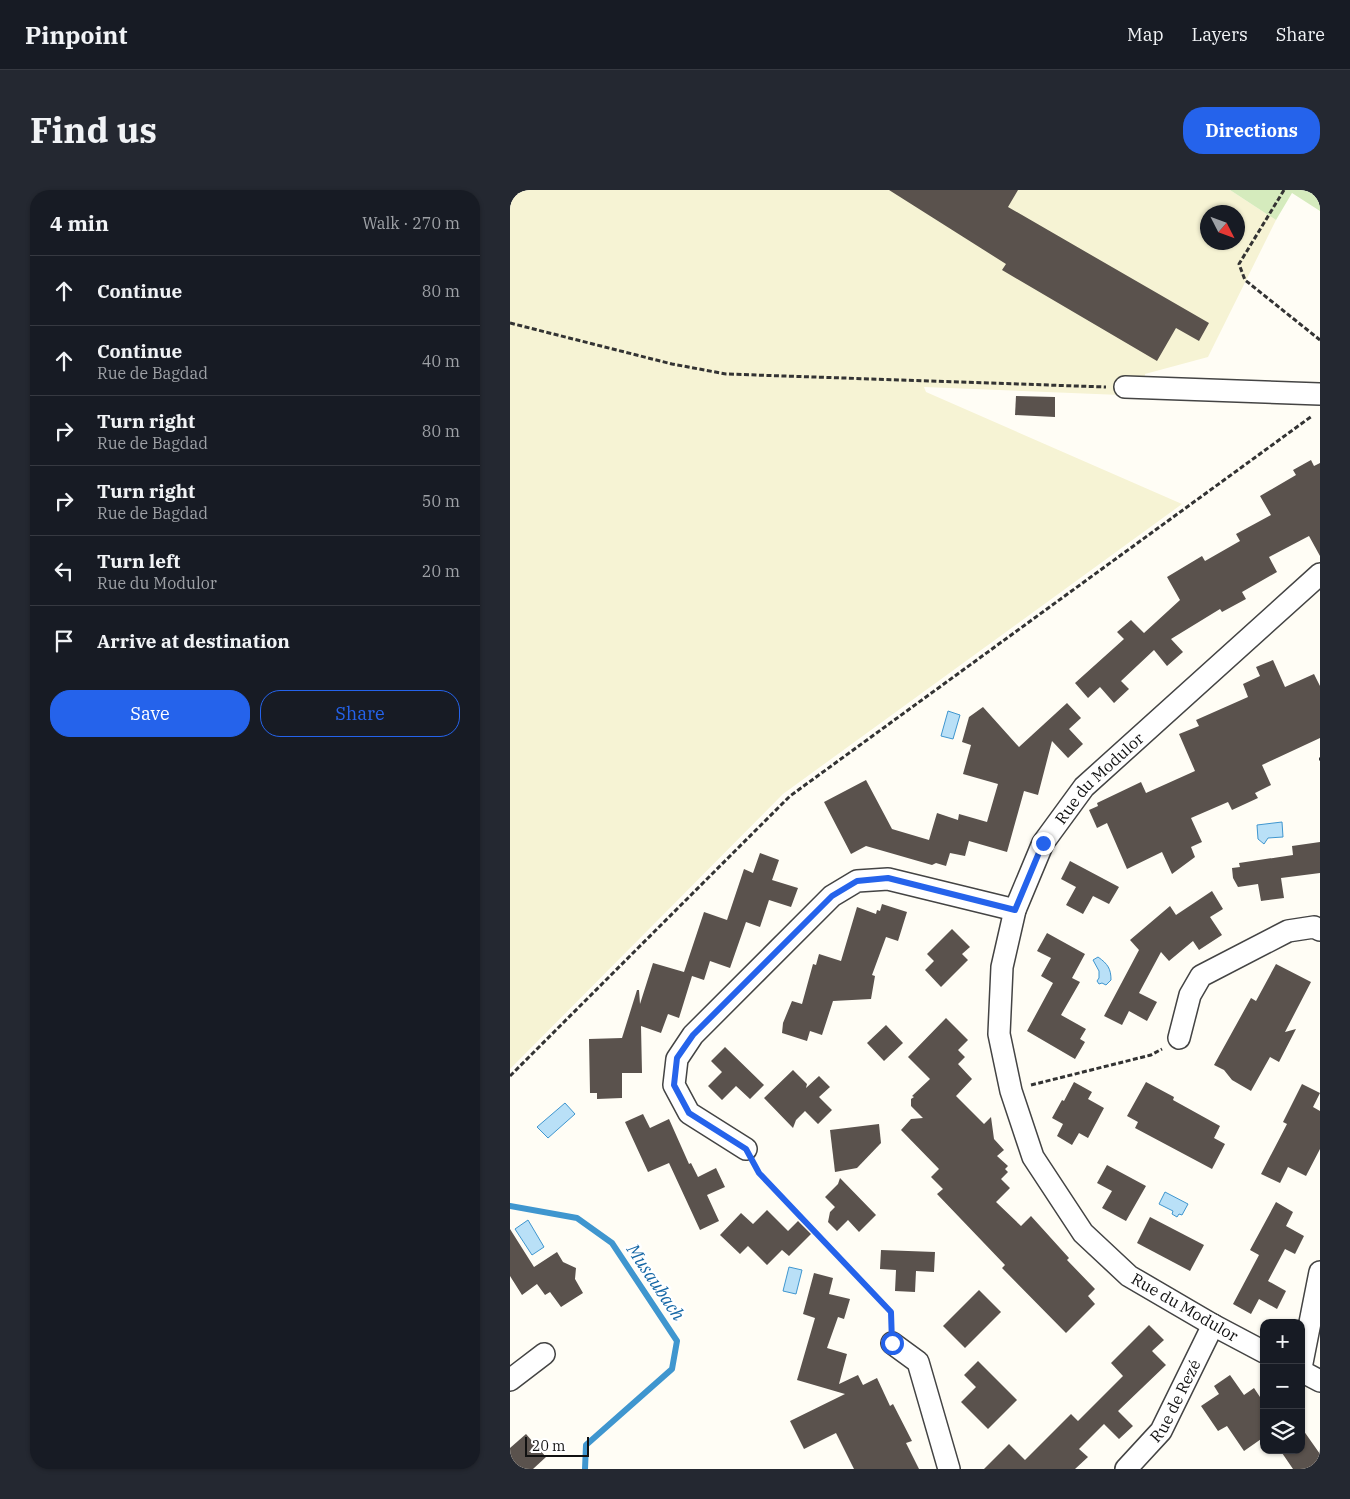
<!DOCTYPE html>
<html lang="en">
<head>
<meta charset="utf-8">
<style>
	body { margin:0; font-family:"IBM Plex Serif",serif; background:#242831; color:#f1f3f6 }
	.controls { position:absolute; right:15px; bottom:15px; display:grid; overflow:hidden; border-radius:10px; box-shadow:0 1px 4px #0004 }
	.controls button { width:45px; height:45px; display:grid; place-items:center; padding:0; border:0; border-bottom:1px solid #363941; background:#171b24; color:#f1f3f6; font:25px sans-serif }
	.compass { position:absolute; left:690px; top:15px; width:45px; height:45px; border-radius:50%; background:#171b24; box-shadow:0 1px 4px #0004; rotate:132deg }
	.scale { position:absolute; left:15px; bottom:12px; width:64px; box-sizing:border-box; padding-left:5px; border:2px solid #111; border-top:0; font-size:14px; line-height:18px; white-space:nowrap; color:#111; -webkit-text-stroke:4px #fff; paint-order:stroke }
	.stop { position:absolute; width:15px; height:15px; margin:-11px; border:4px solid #2563eb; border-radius:50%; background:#fff }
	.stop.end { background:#2563eb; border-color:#fff; box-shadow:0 1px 5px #0008 }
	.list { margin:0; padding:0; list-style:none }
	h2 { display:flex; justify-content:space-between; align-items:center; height:65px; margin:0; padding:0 20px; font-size:21px }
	h2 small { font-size:16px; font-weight:400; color:#9ea1a6 }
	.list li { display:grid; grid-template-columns:32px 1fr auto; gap:15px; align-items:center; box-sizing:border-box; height:70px; padding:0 20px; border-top:1px solid #363941 }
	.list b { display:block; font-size:19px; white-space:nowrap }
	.list p { margin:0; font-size:16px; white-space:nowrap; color:#9ea1a6 }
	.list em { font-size:16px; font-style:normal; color:#9ea1a6 }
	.actions { display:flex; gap:10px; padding:15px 20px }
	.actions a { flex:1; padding:11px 0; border:1px solid #2563eb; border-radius:20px; text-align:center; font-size:18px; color:#2563eb }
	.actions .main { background:#2563eb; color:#fff }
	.icon { flex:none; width:28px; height:28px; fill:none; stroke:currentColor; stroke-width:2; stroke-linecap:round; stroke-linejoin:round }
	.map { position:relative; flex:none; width:810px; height:1279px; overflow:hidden; border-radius:20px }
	header { display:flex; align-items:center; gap:30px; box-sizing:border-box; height:70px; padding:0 25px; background:#171b24; border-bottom:1px solid #363941 }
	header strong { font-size:24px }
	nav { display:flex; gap:28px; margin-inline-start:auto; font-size:18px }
	.intro { display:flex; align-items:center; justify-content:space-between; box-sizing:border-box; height:120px; padding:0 30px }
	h1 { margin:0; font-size:35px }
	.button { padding:12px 22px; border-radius:20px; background:#2563eb; color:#fff; font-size:18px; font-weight:700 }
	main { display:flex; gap:30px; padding:0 30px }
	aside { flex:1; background:#171b24; border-radius:20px; box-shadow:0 1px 4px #0004 }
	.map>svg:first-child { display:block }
	.farmland { fill:#f6f3d4; fill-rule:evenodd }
	.green { fill:#d5ebbd }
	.water { fill:#b9e0f7; stroke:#3f96cf }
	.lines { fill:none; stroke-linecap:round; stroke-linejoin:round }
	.stream { stroke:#3f96cf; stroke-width:6 }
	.building { fill:#5a524d }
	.minor-casing { stroke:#444; stroke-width:24 }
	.path { stroke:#333; stroke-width:3; stroke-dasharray:5 2.5; stroke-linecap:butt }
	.minor { stroke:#fff; stroke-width:21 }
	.route { stroke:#2563eb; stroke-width:6 }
	.labels { text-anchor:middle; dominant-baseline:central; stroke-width:5; stroke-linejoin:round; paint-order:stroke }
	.street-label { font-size:16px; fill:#111; stroke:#fff }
	.water-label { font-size:18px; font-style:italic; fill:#1768a6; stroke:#fff }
</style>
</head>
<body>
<header>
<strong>Pinpoint</strong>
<nav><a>Map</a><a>Layers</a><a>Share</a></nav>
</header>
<div class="intro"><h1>Find us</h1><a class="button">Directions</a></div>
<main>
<aside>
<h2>4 min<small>Walk · 270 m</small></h2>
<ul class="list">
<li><svg class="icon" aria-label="ahead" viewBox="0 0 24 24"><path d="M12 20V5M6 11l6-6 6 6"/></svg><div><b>Continue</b></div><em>80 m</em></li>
<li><svg class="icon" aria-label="ahead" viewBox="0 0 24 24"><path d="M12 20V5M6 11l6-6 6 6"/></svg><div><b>Continue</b><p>Rue de Bagdad</p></div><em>40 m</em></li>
<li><svg class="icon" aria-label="right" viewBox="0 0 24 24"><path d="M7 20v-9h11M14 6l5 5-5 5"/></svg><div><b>Turn right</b><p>Rue de Bagdad</p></div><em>80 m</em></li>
<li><svg class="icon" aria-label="right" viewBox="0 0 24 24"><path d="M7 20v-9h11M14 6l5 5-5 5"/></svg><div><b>Turn right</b><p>Rue de Bagdad</p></div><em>50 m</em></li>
<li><svg class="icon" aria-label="left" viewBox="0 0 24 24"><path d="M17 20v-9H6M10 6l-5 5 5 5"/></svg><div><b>Turn left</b><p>Rue du Modulor</p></div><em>20 m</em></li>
<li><svg class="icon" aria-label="arrive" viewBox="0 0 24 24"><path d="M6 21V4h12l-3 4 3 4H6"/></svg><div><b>Arrive at destination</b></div></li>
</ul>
<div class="actions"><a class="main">Save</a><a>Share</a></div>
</aside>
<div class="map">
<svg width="810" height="1279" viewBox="0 0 810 1279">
	<rect width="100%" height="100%" fill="#fffdf5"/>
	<!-- farmland -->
	<path class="farmland" d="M0,0H720L766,30L698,167L635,184V206L414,197L416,202L672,314L273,604L0,879ZM698,22H728V52H698Z"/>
	<!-- green -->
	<polygon class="green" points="720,0 810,0 810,21 782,3 766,30"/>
	<!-- water -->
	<g class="water">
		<polygon points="438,521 450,525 443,549 431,546"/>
		<polygon points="772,632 773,647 758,648 754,654 748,649 747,635"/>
		<path d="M588,767C598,774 601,779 601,790L596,795L592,793L589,794L587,791L589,788V781L583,770Z"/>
		<polygon points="55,913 65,924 38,948 27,937"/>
		<polygon points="655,1002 678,1014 672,1025 669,1024 667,1027 662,1024 663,1021 649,1014"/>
		<polygon points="18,1030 34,1057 22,1065 5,1039"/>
		<polygon points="279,1077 292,1080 286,1104 273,1101"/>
	</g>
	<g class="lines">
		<!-- stream -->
		<polyline class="stream" points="0,1016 67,1028 102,1053 167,1151 162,1179 76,1255 75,1279"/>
	</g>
	<!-- building -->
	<g class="building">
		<polygon points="379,0 508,0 498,17 699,133 689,151 666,138 647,171 492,80 496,74"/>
		<polygon points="506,206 545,207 545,227 505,225"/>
		<polygon points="801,270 804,276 810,273 810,366 799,346 759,367 767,382 732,402 736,409 712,422 710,419 661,449 673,462 657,476 644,460 611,491 619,499 604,513 590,497 578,508 565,493 614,449 607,442 621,430 634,443 670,410 657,387 692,366 695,371 730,351 726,344 761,325 750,306 786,285 783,280"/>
		<polygon points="763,470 775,497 804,484 810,496 810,548 752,575 761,595 745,603 748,608 722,620 718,612 681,628 692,652 681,657 685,667 662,684 652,662 617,679 597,633 587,638 579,620 588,616 587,613 631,592 636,603 685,581 669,544 689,536 686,530 738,507 733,494 750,486 746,477"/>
		<polygon points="557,513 571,528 559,539 573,554 558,568 542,551 528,605 514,601 497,662 459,651 455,666 440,663 436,676 426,673 422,675 356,656 341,664 314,612 356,590 382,639 419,650 427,623 448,630 449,624 477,632 488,594 453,584 461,555 452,552 459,527 473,517 509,557"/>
		<polygon points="810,652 810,683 771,688 774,708 751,711 748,694 728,697 723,688 722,678 730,677 729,673 783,665 782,656"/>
		<polygon points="250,663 269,670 262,690 288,698 281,717 259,710 250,737 236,732 220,778 200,771 194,790 182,786 169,828 158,824 151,843 131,836 132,883 112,883 112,908 87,909 87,903 80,903 79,849 112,848 127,800 129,800 130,814 143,773 174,782 194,722 217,730 234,679 243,683"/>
		<polygon points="560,671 609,697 599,714 583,706 573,724 556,715 566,697 551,689"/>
		<polygon points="702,701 713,719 700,727 712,745 689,760 683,751 659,771 651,762 629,803 647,812 637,831 619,821 612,835 594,826 629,760 620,750 660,716 666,725"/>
		<polygon points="372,714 397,722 388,751 376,747 362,785 365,786 361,809 323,811 312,845 300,841 297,851 272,843 273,833 282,811 292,814 303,774 306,775 309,764 331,771 347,717 366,724 367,720 370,721"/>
		<polygon points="442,739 460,757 452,764 458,770 431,797 415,780 424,771 417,764"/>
		<polygon points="537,743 575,764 562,788 570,792 551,825 576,839 570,849 575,852 565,869 517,841 543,793 531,786 541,768 527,761"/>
		<polygon points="766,774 801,792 775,842 786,839 769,872 760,867 741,901 722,890 714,880 704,875 741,808 746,811"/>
		<polygon points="436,828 458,850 448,860 455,867 448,874 462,889 446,906 474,934 481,927 484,949 494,960 487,966 498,976 495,979 498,982 491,989 500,998 486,1012 511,1036 521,1026 559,1068 557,1070 585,1099 578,1106 585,1114 556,1143 492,1078 495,1075 427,1004 433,999 421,987 429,979 391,940 401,929 413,928 401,916 401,909 404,907 402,906 420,889 398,867"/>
		<polygon points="376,835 393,853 374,871 357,853"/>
		<polygon points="215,857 254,895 240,909 226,896 212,910 198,896 212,882 201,871"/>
		<polygon points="283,880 297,894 296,898 309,886 320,897 309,907 322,920 308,934 295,921 286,930 283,938 254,908"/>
		<polygon points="564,892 582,902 578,909 594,918 578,948 569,943 562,955 547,946 553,934 542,928 552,910 554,911"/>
		<polygon points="636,892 664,907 663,910 710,936 704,948 715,954 702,979 625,938 628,932 617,926"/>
		<polygon points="792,894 810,903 803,917 810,921 810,959 796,986 778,977 770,993 751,984 777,934 773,932"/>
		<polygon points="133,924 140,938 159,929 179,974 181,973 188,987 206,978 215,997 197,1005 209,1031 190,1040 159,973 138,982 115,932"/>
		<polygon points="369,934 371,953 347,978 325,982 320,940"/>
		<polygon points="597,975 636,996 616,1031 592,1018 602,1001 587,993"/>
		<polygon points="330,988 366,1025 349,1042 338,1030 327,1041 318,1032 320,1022 325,1017 315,1007 328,994"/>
		<polygon points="766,1012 783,1022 776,1036 794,1046 785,1064 775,1059 758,1091 776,1101 767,1119 749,1109 741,1124 723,1114 749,1065 740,1060"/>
		<polygon points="257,1020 278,1041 288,1031 301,1044 279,1066 272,1060 257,1075 238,1056 230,1064 210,1045 231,1023 243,1034"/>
		<polygon points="640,1027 694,1055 680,1081 627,1053"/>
		<polygon points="0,1039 24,1077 47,1062 53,1072 66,1078 65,1089 73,1103 51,1117 40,1102 35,1105 27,1094 12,1105 0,1086"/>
		<polygon points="371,1060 425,1062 424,1082 406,1081 405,1102 385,1101 386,1080 370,1079"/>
		<polygon points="304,1083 323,1088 319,1104 340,1109 334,1129 328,1127 317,1158 337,1164 329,1194 348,1185 353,1195 367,1188 380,1216 383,1214 402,1251 396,1253 409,1279 344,1279 326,1243 294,1259 280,1231 335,1204 287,1190 305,1128 293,1124"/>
		<polygon points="469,1100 491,1122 455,1158 433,1136"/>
		<polygon points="639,1135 654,1150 642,1161 656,1175 608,1221 623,1236 609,1249 594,1234 569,1259 578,1267 565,1279 474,1279 499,1254 515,1270 561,1224 568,1231 613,1186 601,1173"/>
		<polygon points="468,1171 507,1210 478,1239 451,1212 466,1197 454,1185"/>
		<polygon points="720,1185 734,1205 744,1198 754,1213 754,1247 734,1261 717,1236 708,1241 691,1216 709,1204 704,1196"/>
		<polygon points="791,1237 810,1264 810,1279 783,1279 770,1260 791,1260"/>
		<polygon points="16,1244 36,1267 23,1279 0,1279 0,1258"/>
	</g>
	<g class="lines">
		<!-- minor casing -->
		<g class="minor-casing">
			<g id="minor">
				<polyline points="615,197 810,204"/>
				<polyline points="669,848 680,805 691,786 778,741 804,737 810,740"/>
				<polyline points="236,959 179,923 164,895 167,869 183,845 322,706 347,691 378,689 505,720"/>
				<polyline points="382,1153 408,1172 439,1279"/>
				<path id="s1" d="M754,1162L703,1135L619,1086L573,1043L523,967L501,901L489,844L492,777L505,720L533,653L574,597L810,384"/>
				<polyline points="791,1178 810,1082"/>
				<polyline points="791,1181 810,1191"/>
				<polyline points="0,1190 34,1164"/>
				<path id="s2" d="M616,1279L651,1241L703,1135"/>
			</g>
		</g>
		<!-- path -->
		<g class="path">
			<polyline points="774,0 729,74 735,90 810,150"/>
			<polyline points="0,133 162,174 216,184 596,197"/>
			<polyline points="809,569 810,569"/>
			<polyline points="0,886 280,606 802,226"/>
			<polyline points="521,895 641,865 652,859"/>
			<polyline points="246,977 249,983 381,1121 382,1132"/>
		</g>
		<!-- minor -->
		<use href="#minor" class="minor"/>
	</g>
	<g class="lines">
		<!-- route -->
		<polyline class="route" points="382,1153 381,1122 249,983 236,959 179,923 164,895 167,868 183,845 322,706 347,691 378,688 505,720 533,653"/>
	</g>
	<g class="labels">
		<!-- street labels -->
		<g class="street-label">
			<text stroke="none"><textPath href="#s1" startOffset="721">Rue du Modulor</textPath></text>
			<text transform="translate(675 1117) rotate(30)">Rue du Modulor</text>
			<text stroke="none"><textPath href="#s2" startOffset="85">Rue de Rezé</textPath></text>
		</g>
		<!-- water labels -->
		<g class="water-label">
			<text transform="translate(146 1092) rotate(56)">Musaubach</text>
		</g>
	</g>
</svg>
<div class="controls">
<button>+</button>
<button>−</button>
<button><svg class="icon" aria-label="layers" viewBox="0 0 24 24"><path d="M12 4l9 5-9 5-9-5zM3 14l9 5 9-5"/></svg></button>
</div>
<svg class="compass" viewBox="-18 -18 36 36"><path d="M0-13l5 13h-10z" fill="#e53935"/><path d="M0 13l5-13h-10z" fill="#9ea1a6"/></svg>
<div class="scale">20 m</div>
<div class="stop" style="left:382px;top:1153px"></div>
<div class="stop end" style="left:533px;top:653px"></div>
</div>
</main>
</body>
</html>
